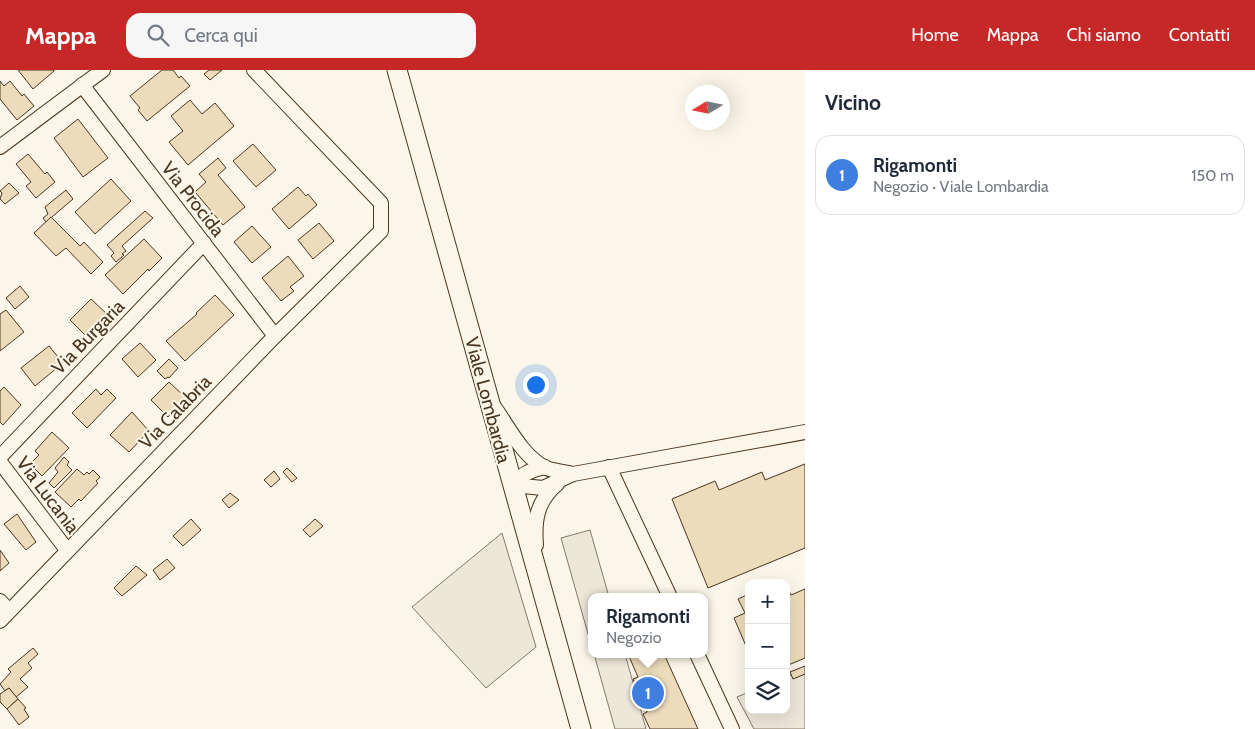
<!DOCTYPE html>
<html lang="it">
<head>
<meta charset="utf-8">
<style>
	body { margin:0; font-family:Cabin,sans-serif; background:#f6f6f7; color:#1f2937 }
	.controls { position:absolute; right:15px; bottom:15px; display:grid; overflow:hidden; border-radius:10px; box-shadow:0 5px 20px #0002 }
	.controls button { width:45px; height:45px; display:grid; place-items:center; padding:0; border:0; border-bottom:1px solid #e0e1e3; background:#fff; color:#1f2937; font:25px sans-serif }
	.compass { position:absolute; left:685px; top:15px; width:45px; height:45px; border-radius:50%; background:#fff; box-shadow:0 5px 20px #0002; rotate:260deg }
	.you { position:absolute; left:535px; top:314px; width:18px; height:18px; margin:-12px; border:4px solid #fff; border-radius:50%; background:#1a73e8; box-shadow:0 0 0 8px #1a73e833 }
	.badge { display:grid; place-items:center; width:32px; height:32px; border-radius:50%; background:#c62828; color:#fff; font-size:16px; font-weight:700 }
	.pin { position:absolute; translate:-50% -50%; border:2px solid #fff; box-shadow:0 1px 5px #0006 }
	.popup { position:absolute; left:588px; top:523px; width:120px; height:65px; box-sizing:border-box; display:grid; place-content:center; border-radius:10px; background:#fff; filter:drop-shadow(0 1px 4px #0005); font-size:16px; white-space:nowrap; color:#747a83 }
	.popup b { font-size:19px; color:#1f2937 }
	.popup::after { content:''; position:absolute; left:50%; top:100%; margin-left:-10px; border:10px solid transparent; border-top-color:#fff }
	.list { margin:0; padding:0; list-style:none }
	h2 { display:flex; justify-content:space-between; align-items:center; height:65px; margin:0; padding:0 20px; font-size:21px }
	h2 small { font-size:16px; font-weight:400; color:#747a83 }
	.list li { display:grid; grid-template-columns:32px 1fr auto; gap:15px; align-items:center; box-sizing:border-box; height:80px; margin:0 10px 10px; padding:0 10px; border:1px solid #e0e1e3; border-radius:15px }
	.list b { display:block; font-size:19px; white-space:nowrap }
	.list p { margin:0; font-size:16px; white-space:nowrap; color:#747a83 }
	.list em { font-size:16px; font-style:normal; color:#747a83 }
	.icon { flex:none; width:28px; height:28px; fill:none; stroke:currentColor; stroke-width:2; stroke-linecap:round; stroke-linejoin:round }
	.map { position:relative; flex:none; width:805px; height:659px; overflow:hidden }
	header { display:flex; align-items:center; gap:30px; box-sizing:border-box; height:70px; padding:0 25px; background:#c62828; color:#fff }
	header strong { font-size:24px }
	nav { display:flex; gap:28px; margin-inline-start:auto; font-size:18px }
	.search { width:350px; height:45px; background:#f6f6f7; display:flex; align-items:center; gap:12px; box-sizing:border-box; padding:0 18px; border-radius:15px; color:#747a83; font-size:19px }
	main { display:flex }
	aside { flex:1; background:#fff }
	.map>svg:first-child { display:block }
	.green { fill:#ede6d9; stroke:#887966 }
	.parking { fill:#ede7d9; stroke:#887966 }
	.building { fill:#ecdcbc; stroke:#4a3520 }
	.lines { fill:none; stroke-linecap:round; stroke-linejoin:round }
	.street-casing { stroke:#4a3520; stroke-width:16 }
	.secondary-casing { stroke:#4a3520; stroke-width:21 }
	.street { stroke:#fbf6e9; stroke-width:14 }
	.secondary { stroke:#fbf6e9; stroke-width:19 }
	.labels { text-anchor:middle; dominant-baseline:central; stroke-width:4; stroke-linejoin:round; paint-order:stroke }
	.street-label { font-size:19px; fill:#4a3520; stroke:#fbf6e9 }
</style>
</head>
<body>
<header>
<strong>Mappa</strong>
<div class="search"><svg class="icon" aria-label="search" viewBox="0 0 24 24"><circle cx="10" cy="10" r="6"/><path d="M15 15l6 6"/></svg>Cerca qui</div>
<nav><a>Home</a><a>Mappa</a><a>Chi siamo</a><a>Contatti</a></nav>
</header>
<main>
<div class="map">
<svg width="805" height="659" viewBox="0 0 805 659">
	<rect width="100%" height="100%" fill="#fbf6e9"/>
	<!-- green -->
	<g class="green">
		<polygon points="502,463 536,577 486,618 412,537"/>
		<polygon points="805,600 805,659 754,659 737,627 749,622 749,640 786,640 786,607"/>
	</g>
	<!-- parking -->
	<g class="parking">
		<polygon points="590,460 609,527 592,527 592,578 561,468"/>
		<polygon points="594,584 625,584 646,659 615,659"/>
	</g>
	<!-- building -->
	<g class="building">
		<polygon points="18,0 54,0 54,1 33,19"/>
		<polygon points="162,0 173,0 179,8 181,6 190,16 147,51 138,40 140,38 130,26"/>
		<polygon points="209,0 222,0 210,10 204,4"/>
		<polygon points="0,11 4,16 10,11 22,26 24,24 34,36 17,50 0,29"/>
		<polygon points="190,30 202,44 215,33 234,56 188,95 169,72 183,61 171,46"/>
		<polygon points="78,49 108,88 83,107 54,68"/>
		<polygon points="253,74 276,100 256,117 233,91"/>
		<polygon points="28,84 45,104 47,102 55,112 36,128 26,116 31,112 16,94"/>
		<polygon points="218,88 226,98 218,105 245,137 223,155 195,122 206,112 199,104"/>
		<polygon points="111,109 131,131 95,164 75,142"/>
		<polygon points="9,113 19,123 5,134 0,129 2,123 0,121"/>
		<polygon points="298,117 306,126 308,124 317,135 289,159 272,139"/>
		<polygon points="66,120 73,129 46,152 43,148 48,144 45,137"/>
		<polygon points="145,141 153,148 122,176 126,181 122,184 124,185 116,192 111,186 114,183 107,175"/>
		<polygon points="51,147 80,176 84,172 103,192 91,204 66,178 56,186 34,163"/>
		<polygon points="319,153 334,171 313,189 298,170"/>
		<polygon points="252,156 271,177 252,193 234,172"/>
		<polygon points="144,169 162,188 149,201 148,199 123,224 105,205"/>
		<polygon points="288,186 304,206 290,217 294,221 281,231 262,208"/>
		<polygon points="20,216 29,227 15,239 6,228"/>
		<polygon points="215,225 234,245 185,291 166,271 197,244 196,243"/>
		<polygon points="91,229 109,246 88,268 70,250"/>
		<polygon points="6,240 24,262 0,281 0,244"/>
		<polygon points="140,273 156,290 138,307 122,289"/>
		<polygon points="49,276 63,293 35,316 21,298"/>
		<polygon points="169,289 178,298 169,308 168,307 165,309 157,301"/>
		<polygon points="169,312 186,328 168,347 151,330"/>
		<polygon points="4,317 21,335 3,355 0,352 0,321"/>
		<polygon points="96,319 101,325 107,319 116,328 87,358 72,343"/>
		<polygon points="132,342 149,361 129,382 110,365"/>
		<polygon points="52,362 69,378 42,406 30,394 39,385 35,381"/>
		<polygon points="64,387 69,392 67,395 72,400 54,418 49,413 58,402 55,398"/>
		<polygon points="805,394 805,478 708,518 672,429 715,411 719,420 762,402 765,410"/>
		<polygon points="287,398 297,408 292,412 283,402"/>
		<polygon points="77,399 84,405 87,402 89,404 93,400 100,407 96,411 98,413 81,431 79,429 71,437 55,422"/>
		<polygon points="274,401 280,409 271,417 264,410"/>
		<polygon points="230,423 239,430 229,438 222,430"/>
		<polygon points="17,444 36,472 26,480 4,454"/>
		<polygon points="191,449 201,460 183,476 173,466"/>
		<polygon points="315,449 323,456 310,467 303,460"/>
		<polygon points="0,480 9,493 0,501"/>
		<polygon points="167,489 175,498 160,510 153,500"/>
		<polygon points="136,496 147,505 122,526 114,518"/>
		<polygon points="786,515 791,525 805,519 805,588 786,596"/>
		<polygon points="749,524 749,583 734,548 745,543 738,529"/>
		<polygon points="33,578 38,584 28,593 32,598 20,609 28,617 16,627 9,618 5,621 0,614 11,602 8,599"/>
		<polygon points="628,584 664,584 698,659 650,659 643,644 647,642 633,609 638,607"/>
		<polygon points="805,596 805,604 793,609 790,602"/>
		<polygon points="9,618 18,629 7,639 0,632 0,624"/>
		<polygon points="18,629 26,638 24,639 29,647 19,655 7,639"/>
	</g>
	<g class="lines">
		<!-- street casing -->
		<g class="street-casing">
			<g id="street">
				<polyline points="82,15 275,266"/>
				<polyline points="0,77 103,0"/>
				<path d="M495,338C509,358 523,387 546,398C554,401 564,402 573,404"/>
				<polyline points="0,387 204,173"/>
				<polyline points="0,392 67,480"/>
				<polyline points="609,397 670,527"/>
				<polyline points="512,415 543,418 573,404 805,362"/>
				<path d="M512,415C520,405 533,399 545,397"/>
				<path d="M536,475C534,450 537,431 557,414"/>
				<polyline points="0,531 9,541"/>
				<polyline points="0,551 275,266 381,161 381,133 254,0"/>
				<polyline points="697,584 732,659"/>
			</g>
		</g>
		<!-- secondary casing -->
		<g class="secondary-casing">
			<polyline id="secondary" points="397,0 581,659"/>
		</g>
		<!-- street -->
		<use href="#street" class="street"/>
		<!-- secondary -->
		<use href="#secondary" class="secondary"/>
	</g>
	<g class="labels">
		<!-- street labels -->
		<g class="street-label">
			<text transform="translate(193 129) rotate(52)">Via Procida</text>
			<text transform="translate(88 267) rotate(-46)">Via Burgaria</text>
			<text transform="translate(488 330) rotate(75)">Viale Lombardia</text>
			<text transform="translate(175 342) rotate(-46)">Via Calabria</text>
			<text transform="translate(48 425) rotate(53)">Via Lucania</text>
		</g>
	</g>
</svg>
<div class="controls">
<button>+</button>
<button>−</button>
<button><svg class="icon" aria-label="layers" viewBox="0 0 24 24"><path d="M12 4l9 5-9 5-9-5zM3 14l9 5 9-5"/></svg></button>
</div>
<svg class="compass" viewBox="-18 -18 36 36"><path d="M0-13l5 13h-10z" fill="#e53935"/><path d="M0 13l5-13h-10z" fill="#747a83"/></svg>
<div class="you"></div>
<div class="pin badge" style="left:648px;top:623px;background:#3f7fe0">1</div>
<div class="popup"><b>Rigamonti</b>Negozio</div>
</div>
<aside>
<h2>Vicino<small></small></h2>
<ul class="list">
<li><span class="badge" style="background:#3f7fe0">1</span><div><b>Rigamonti</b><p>Negozio · Viale Lombardia</p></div><em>150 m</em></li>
</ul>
</aside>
</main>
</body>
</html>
